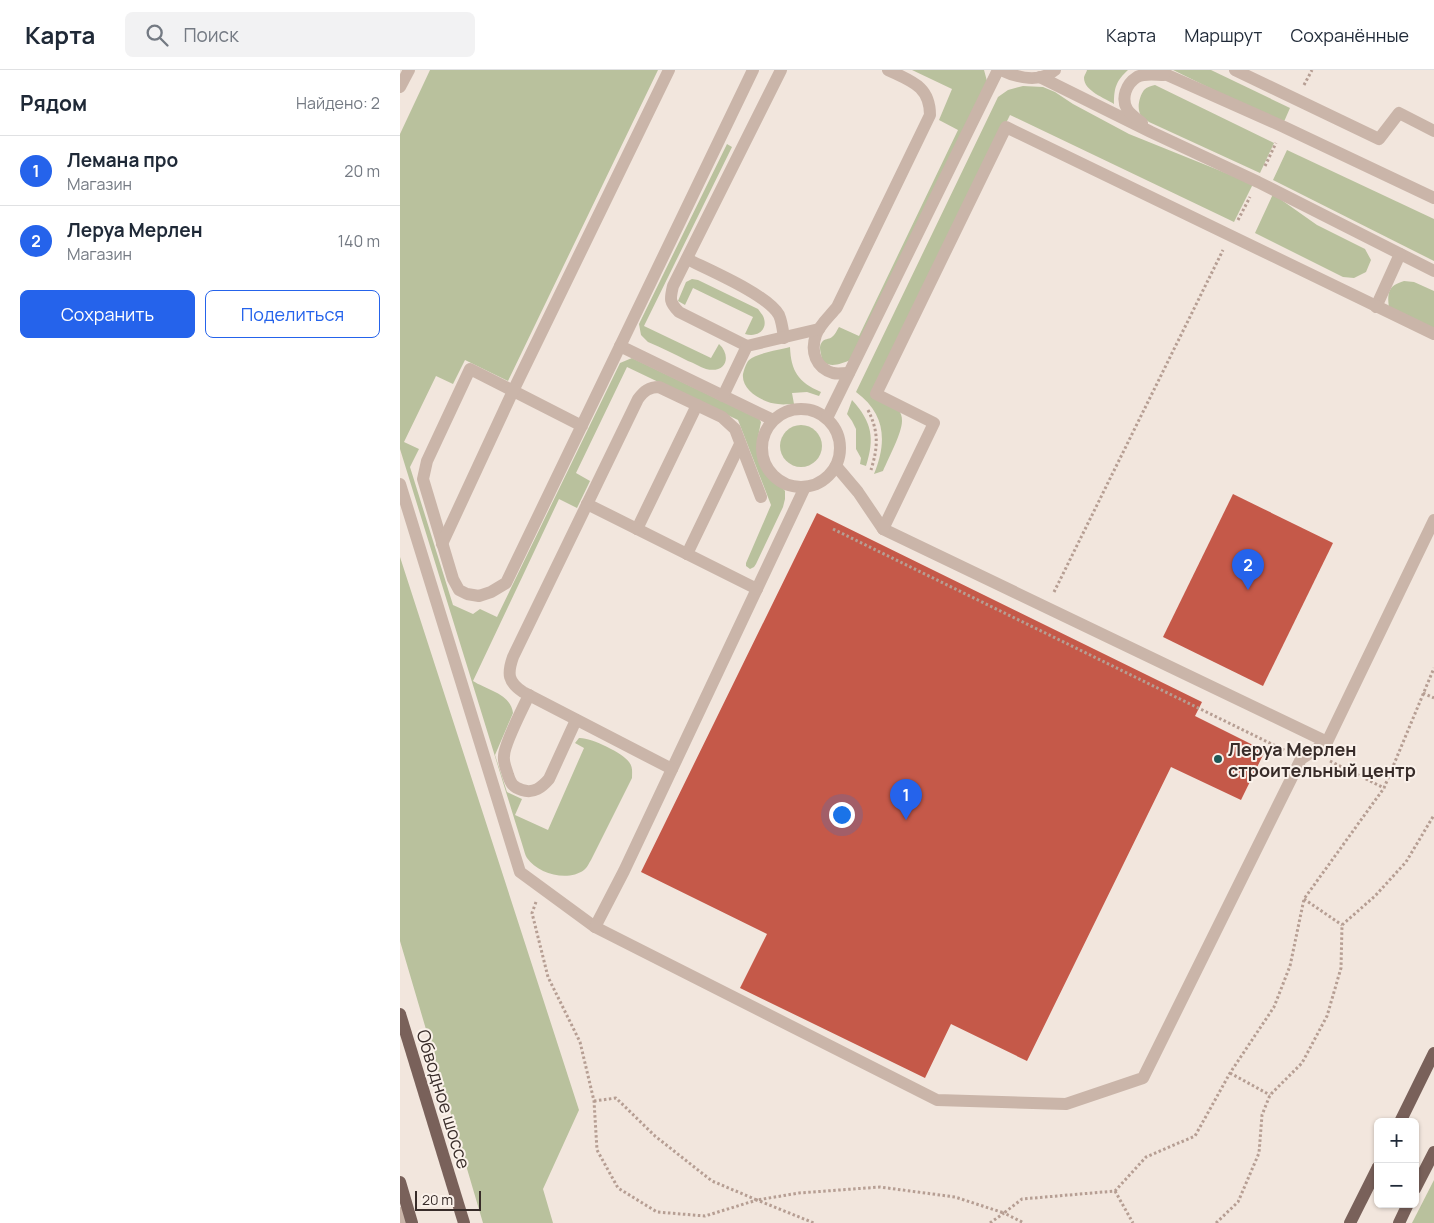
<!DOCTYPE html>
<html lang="ru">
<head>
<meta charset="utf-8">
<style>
	body { margin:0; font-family:Manrope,sans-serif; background:#f2f2f3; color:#1f2937 }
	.controls { position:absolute; right:15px; bottom:15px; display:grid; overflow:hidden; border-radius:8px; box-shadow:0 1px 4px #0004 }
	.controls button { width:45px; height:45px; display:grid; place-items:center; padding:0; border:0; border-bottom:1px solid #e0e1e3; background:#fff; color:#1f2937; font:25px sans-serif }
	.scale { position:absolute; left:15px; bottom:12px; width:66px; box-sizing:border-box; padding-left:5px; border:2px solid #382c29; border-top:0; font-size:14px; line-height:18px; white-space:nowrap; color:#382c29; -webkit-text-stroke:4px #faf1ea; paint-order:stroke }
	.you { position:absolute; left:441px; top:744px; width:18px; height:18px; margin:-12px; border:4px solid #fff; border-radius:50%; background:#1a73e8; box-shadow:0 0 0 8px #1a73e833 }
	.badge { display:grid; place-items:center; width:32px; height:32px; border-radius:50%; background:#2563eb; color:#fff; font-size:16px; font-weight:700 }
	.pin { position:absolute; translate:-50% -41px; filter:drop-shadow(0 1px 2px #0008) }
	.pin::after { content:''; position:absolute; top:26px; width:18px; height:15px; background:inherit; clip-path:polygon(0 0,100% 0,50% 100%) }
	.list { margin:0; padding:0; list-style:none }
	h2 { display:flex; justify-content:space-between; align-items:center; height:65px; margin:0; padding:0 20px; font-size:21px }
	h2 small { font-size:16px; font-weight:400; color:#747a83 }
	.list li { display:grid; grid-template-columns:32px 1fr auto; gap:15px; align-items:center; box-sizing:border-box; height:70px; padding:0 20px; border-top:1px solid #e0e1e3 }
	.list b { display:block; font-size:19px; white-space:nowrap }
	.list p { margin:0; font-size:16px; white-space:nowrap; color:#747a83 }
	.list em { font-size:16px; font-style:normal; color:#747a83 }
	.actions { display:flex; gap:10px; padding:15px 20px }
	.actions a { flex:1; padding:11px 0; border:1px solid #2563eb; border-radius:8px; text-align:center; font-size:18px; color:#2563eb }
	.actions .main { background:#2563eb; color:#fff }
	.icon { flex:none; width:28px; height:28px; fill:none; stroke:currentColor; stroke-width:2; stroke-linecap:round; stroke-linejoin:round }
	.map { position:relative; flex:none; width:1034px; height:1153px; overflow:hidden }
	header { display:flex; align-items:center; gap:30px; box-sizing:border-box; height:70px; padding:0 25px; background:#fff; border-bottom:1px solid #e0e1e3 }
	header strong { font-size:24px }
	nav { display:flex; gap:28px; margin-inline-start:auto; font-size:18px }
	.search { width:350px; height:45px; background:#f2f2f3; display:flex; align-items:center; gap:12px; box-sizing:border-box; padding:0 18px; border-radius:8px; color:#747a83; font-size:19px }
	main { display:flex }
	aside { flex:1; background:#fff }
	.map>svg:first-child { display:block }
	.green { fill:#b9c19d }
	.building { fill:#c55949 }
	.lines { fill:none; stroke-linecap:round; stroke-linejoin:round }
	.path { stroke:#b69e93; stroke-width:3; stroke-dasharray:2.5 2.5; stroke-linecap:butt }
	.minor { stroke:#cab5a9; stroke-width:12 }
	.major { stroke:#79615a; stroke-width:12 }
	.poi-dot { fill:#1f5956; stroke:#faf1ea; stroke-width:2 }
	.labels { text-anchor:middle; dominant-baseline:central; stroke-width:4; stroke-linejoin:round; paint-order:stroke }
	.poi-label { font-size:18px; font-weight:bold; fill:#382c29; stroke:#faf1ea; text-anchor:start }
	.street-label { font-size:18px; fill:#382c29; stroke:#faf1ea }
</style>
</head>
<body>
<header>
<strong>Карта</strong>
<div class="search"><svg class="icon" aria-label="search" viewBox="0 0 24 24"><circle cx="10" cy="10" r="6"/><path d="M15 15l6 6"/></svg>Поиск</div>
<nav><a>Карта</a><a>Маршрут</a><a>Сохранённые</a></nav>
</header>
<main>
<aside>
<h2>Рядом<small>Найдено: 2</small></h2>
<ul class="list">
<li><span class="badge">1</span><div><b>Лемана про</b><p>Магазин</p></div><em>20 m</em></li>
<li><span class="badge">2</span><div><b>Леруа Мерлен</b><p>Магазин</p></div><em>140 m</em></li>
</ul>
<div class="actions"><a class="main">Сохранить</a><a>Поделиться</a></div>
</aside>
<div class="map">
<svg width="1034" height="1153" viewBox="0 0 1034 1153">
	<rect width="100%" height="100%" fill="#f2e6dd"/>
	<!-- green -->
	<g class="green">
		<path d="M30,0H258L108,311L65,290L53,314L36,306L4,372L19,379L10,397L53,535L73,544L80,539L97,547L220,293L232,288L359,349L361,352L357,372L358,384L362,394L367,403L381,416L385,421V429L383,437L356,494L354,497L350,499L346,496V493L371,435L338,350L227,297L176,403L190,411L177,438L159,429L73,611C87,620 111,624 113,643L95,685L107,722L122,729L115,745L148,760L184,678L175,673L179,668C190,667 223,683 229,692C233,697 232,702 232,708L191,790C189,793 187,798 184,800C168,812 138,804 127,788C125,785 124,780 123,777L0,379V64Z"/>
		<path d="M512,0H584L587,11L450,290C440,295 422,300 421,284C420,280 419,276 422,272C425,268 428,270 432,267C435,265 437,260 439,257L459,266L558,60L539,50L552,19Z"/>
		<path d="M687,0H728C716,11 714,18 714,34C705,28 684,21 684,8C684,6 687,1 687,0Z"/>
		<polygon points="773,0 811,0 890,38 883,54"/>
		<path d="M755,15L874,73L860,103L749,52C747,50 744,49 742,47C736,40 739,27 744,20C747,17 751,16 755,15Z"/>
		<path d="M623,16L643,17L655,22L673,34L729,64L853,114L834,152L610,45L472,326L498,339C501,343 502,346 502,351C502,363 488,389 483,401L474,404C487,372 486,344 456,322L598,27L608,20Z"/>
		<path d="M327,74L332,77L244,256L311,288L319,274C332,286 326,304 306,299C300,297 294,293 288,291C275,284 262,278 248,272L241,265L239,254Z"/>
		<polygon points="887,80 1034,149 1034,191 873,110"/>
		<polygon points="873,124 917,155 965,179 971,190 966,202 954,208 943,207 855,163"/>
		<path d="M292,209L298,210L358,239C360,242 362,244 363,246C369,259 358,268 345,264L353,247L293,218L285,235L278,231L286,212Z"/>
		<path d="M1004,211L1014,212L1034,221V262L989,238C987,222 988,216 1004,211Z"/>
		<path d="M390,277C391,301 398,312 421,322L419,326L407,322L392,323L394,334C389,334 383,335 378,334C364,333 341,321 343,304C344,300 346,293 349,290C357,283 379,280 390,277Z"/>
		<path d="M452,330C472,352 475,368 466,396L460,394L461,388L456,379V359L452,351L447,344Z"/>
		<circle cx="401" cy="376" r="21"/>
		<polygon points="0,487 179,1040 143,1119 153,1153 83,1153 0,871"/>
		<polygon points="1034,1110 1034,1153 1012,1153"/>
	</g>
	<!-- building -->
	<g class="building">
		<polygon points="833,424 933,473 863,616 763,567"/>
		<polygon points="417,443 802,632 795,646 865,681 841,730 771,697 627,991 551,954 525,1008 340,918 367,864 241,802"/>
	</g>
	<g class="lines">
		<!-- path -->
		<g class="path">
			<polyline points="904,15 912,0"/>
			<polyline points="865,96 876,73"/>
			<polyline points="838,150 850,127"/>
			<path d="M468,340C479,362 478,377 471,400"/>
			<polyline points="433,459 886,681"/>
			<polyline points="654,522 823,180"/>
			<polyline points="1023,623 1034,628"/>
			<polyline points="930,691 984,718"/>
			<polyline points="904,829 942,855"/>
			<polyline points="136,832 132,843 148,907 180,972 194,1031 197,1080 218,1118 257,1142 305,1146 357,1130 414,1153"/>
			<polyline points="830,1003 870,1025"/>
			<polyline points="194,1031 216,1028 255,1066 312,1111 357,1130 399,1123 480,1117 555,1127 604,1143 622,1129 715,1121 746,1087 795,1066 830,1003 874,937 890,896 904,829 984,718 1034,598"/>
			<polyline points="715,1121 733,1153"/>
			<polyline points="590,1153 604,1143 624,1153"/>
			<polyline points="816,1153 838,1132 859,1083 862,1045 870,1025 902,993 927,946 941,898 942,855 975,826 1006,792 1034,745"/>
		</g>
		<!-- minor -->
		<g class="minor">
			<path d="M601,0C618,8 640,13 655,0"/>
			<polyline points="756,0 884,57 1034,128"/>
			<polyline points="835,0 979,69 999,43 1034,61"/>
			<polyline points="640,7 751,62 858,112 1034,201"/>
			<polyline points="0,17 9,0"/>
			<path d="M742,53C737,49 730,44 727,39C721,28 726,14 737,7C744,3 756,5 764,5"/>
			<path d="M287,189C309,200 368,225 379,245C382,252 383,261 384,268"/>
			<polyline points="976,237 1000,184"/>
			<polyline points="220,276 373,350"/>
			<path d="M347,276L279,242C269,232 270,229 273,216L381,0"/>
			<path d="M449,303C443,303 438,304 433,303C416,298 410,282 416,265C420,254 430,246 437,237L530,45C530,16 511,11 488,0"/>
			<polyline points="323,326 347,276 419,259"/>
			<circle cx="401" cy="378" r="39"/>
			<polyline points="427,348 598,0"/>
			<polyline points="182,356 70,299 27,391 23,409 53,509 59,520 67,524 79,526 91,522 106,513 353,0"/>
			<polyline points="436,396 458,422 483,459 927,672"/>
			<polyline points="0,414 120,802 195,857"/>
			<polyline points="405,417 224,801 195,857 537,1030 666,1034 743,1008 901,689 927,672 1034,450"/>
			<polyline points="187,434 357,519"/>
			<polyline points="237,459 297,335"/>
			<polyline points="483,459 534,353 476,324 606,57 1034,264"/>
			<polyline points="42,474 113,321 269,0"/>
			<polyline points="287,484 340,374"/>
			<path d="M129,625C123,638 104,674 104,686C103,692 106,698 108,705C111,714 113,717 122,720C134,724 142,717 149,709L176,650"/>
			<path d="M272,699L123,622C108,612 107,604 113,587L238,329C244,321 249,317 259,317L322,347L335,359L361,427"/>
			<polyline points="0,1143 6,1153"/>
		</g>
		<!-- major -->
		<g class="major">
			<polyline points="0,944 64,1153"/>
			<polyline points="1000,1052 1034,983"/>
			<polyline points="0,1112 12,1153"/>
			<polyline points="1015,1119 1034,1082"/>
			<polyline points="950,1153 978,1097"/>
			<polyline points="999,1153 1008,1134"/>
		</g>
	</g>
	<!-- markers -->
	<circle class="poi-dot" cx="818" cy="689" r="5"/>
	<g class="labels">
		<!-- poi labels -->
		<g class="poi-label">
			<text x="828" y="679">Леруа Мерлен<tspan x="828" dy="21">строительный центр</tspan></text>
		</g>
		<!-- street labels -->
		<g class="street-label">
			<text transform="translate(44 1029) rotate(73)">Обводное шоссе</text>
		</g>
	</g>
</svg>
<div class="controls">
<button>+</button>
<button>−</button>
</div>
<div class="scale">20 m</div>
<div class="you"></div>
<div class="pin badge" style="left:506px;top:750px">1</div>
<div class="pin badge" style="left:848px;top:520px">2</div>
</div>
</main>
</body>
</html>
